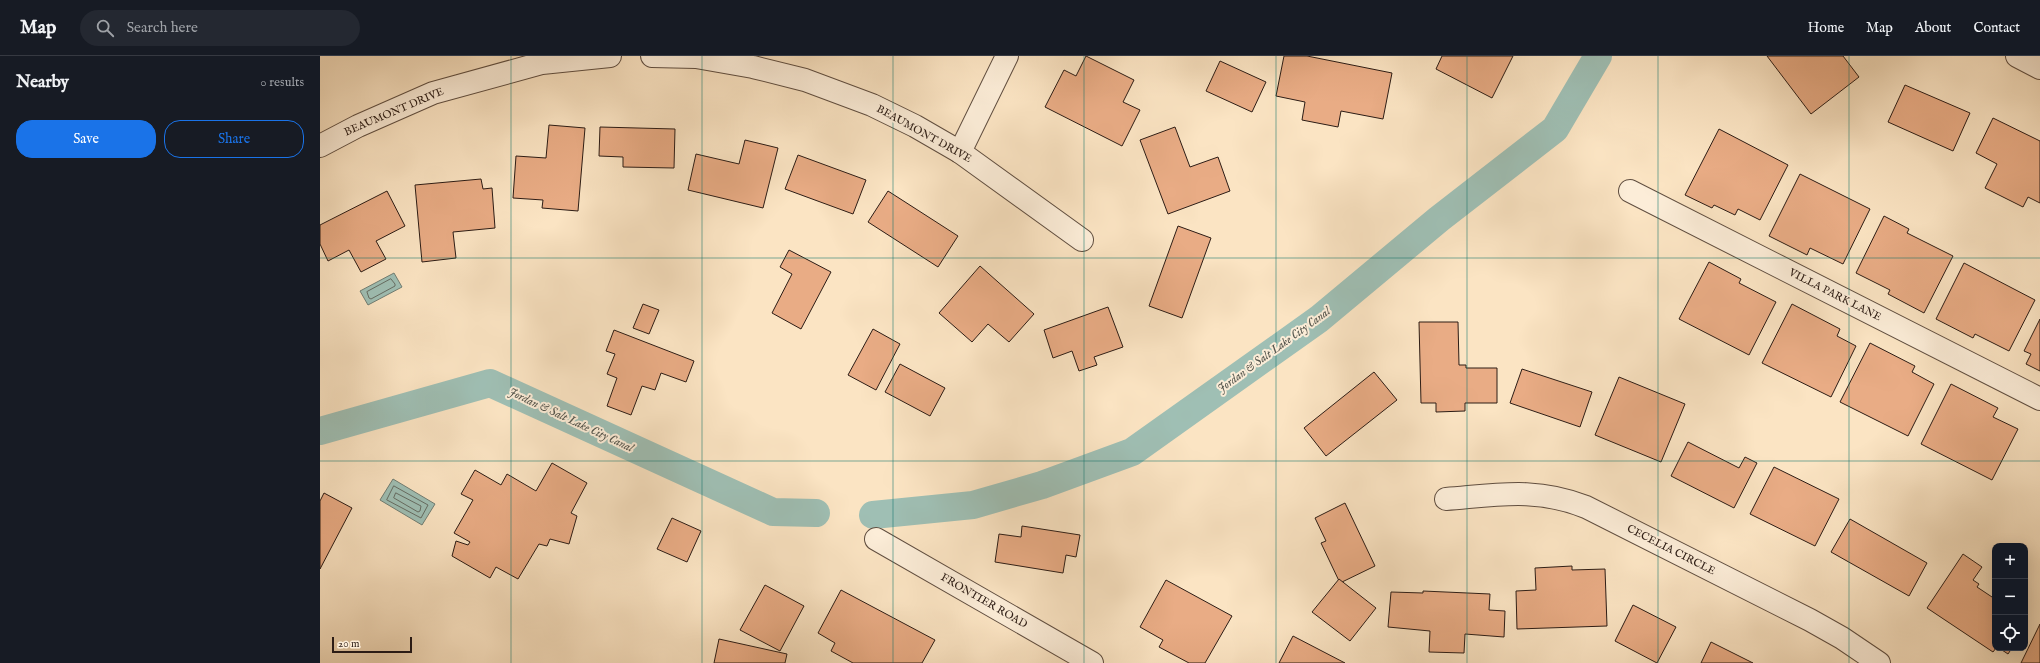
<!DOCTYPE html>
<html lang="en">
<head>
<meta charset="utf-8">
<style>
	body { margin:0; font-family:"IM FELL English",serif; background:#242831; color:#f1f3f6 }
	.controls { position:absolute; right:12px; bottom:12px; display:grid; overflow:hidden; border-radius:8px; box-shadow:0 4px 16px #0002 }
	.controls button { width:36px; height:36px; display:grid; place-items:center; padding:0; border:0; border-bottom:1px solid #363941; background:#171b24; color:#f1f3f6; font:20px sans-serif }
	.scale { position:absolute; left:12px; bottom:10px; width:80px; box-sizing:border-box; padding-left:4px; border:2px solid #2c1c15; border-top:0; font-size:11px; line-height:14px; white-space:nowrap; color:#2c1c15; -webkit-text-stroke:3px #fcedd8; paint-order:stroke }
	.list { margin:0; padding:0; list-style:none }
	h2 { display:flex; justify-content:space-between; align-items:center; height:52px; margin:0; padding:0 16px; font-size:17px }
	h2 small { font-size:13px; font-weight:400; color:#9ea1a6 }
	.actions { display:flex; gap:8px; padding:12px 16px }
	.actions a { flex:1; padding:9px 0; border:1px solid #1a73e8; border-radius:16px; text-align:center; font-size:14px; color:#1a73e8 }
	.actions .main { background:#1a73e8; color:#fff }
	.icon { flex:none; width:22px; height:22px; fill:none; stroke:currentColor; stroke-width:2; stroke-linecap:round; stroke-linejoin:round }
	.map { position:relative; flex:none; width:1720px; height:607px; overflow:hidden }
	header { display:flex; align-items:center; gap:24px; box-sizing:border-box; height:56px; padding:0 20px; background:#171b24; border-bottom:1px solid #363941 }
	header strong { font-size:19px }
	nav { display:flex; gap:22px; margin-inline-start:auto; font-size:14px }
	.search { width:280px; height:36px; background:#242831; display:flex; align-items:center; gap:10px; box-sizing:border-box; padding:0 14px; border-radius:22px; color:#9ea1a6; font-size:15px }
	main { display:flex }
	aside { flex:1; background:#171b24 }
	.map>svg:first-child { display:block }
	.water { fill:#9fbfb4; stroke:#717e74 }
	.lines { fill:none; stroke-linecap:round; stroke-linejoin:round }
	.shore { stroke:#666e64; stroke-width:1 }
	.canal { stroke:#9fbfb4; stroke-width:28 }
	.building { fill:#e9ac85; stroke:#2c1c15 }
	.minor-casing { stroke:#604e40; stroke-width:24 }
	.minor { stroke:#fcedd8; stroke-width:22 }
	.grid { fill:none; stroke:#0f766e; stroke-width:1; stroke-opacity:0.55 }
	.labels { text-anchor:middle; dominant-baseline:central; stroke-width:4; stroke-linejoin:round; paint-order:stroke }
	.street-label { font-size:11px; fill:#2c1c15; stroke:#fcedd8 }
	.water-label { font-size:12px; font-style:italic; fill:#54554d; stroke:#fcedd8 }
</style>
</head>
<body>
<header>
<strong>Map</strong>
<div class="search"><svg class="icon" aria-label="search" viewBox="0 0 24 24"><circle cx="10" cy="10" r="6"/><path d="M15 15l6 6"/></svg>Search here</div>
<nav><a>Home</a><a>Map</a><a>About</a><a>Contact</a></nav>
</header>
<main>
<aside>
<h2>Nearby<small>0 results</small></h2>
<ul class="list">
</ul>
<div class="actions"><a class="main">Save</a><a>Share</a></div>
</aside>
<div class="map">
<svg width="1720" height="607" viewBox="0 0 1720 607">
	<rect width="100%" height="100%" fill="#fbe4c3"/>
	<filter id="stains"><feTurbulence type="fractalNoise" baseFrequency=".005" numOctaves="4"/><feColorMatrix values="0 0 0 0 .2 0 0 0 0 .09 0 0 0 0 .02 0 0 0 .5 -.17"/></filter>
	<radialGradient id="worn" r=".72"><stop offset=".6" stop-color="#630" stop-opacity="0"/><stop offset="1" stop-color="#630" stop-opacity=".3"/></radialGradient>
	<!-- water -->
	<g class="water">
		<polygon points="74,217 82,231 48,249 40,235"/>
		<polygon points="73,423 115,448 102,469 60,444"/>
	</g>
	<g class="lines">
		<!-- shore -->
		<g class="shore">
			<polygon points="71,223 75,228 75,230 51,243 49,242 47,236"/>
			<polygon points="74,430 108,449 101,462 67,444"/>
			<polygon points="76,437 101,450 100,455 98,456 74,442"/>
		</g>
		<!-- canal -->
		<g class="canal">
			<polyline points="0,375 170,327 453,456 496,457"/>
			<polyline points="553,459 653,449 722,429 812,396 999,263 1119,163 1235,73 1278,0"/>
		</g>
	</g>
	<!-- building -->
	<g class="building">
		<polygon points="766,0 814,24 803,46 820,54 802,90 725,51 744,14 756,20"/>
		<polygon points="964,0 987,0 1072,17 1063,63 1021,55 1018,71 982,64 985,46 956,40"/>
		<polygon points="1122,0 1193,0 1172,42 1116,13"/>
		<polygon points="1447,0 1523,0 1539,21 1491,58"/>
		<polygon points="900,5 946,26 932,56 886,35"/>
		<polygon points="1585,29 1650,57 1633,95 1568,66"/>
		<polygon points="1673,62 1720,85 1720,147 1708,141 1703,151 1665,132 1677,108 1656,97"/>
		<polygon points="229,69 265,72 258,155 222,152 223,144 193,142 196,100 226,102"/>
		<polygon points="280,71 355,73 354,112 303,111 303,101 279,100"/>
		<polygon points="855,71 870,111 898,101 910,135 848,158 820,84"/>
		<polygon points="1399,73 1468,109 1440,164 1418,153 1415,159 1394,149 1392,152 1365,139"/>
		<polygon points="425,84 458,92 443,152 368,134 376,98 419,108"/>
		<polygon points="478,99 546,124 533,158 465,133"/>
		<polygon points="1480,118 1550,153 1523,208 1490,192 1487,199 1449,180"/>
		<polygon points="161,123 163,133 172,132 175,172 133,176 136,202 102,206 95,129"/>
		<polygon points="67,135 85,170 56,185 66,203 41,216 29,194 8,205 0,188 0,169"/>
		<polygon points="568,135 638,180 618,211 548,166"/>
		<polygon points="1564,160 1589,173 1587,177 1633,200 1604,257 1568,238 1570,234 1536,217"/>
		<polygon points="858,170 891,182 862,262 829,250"/>
		<polygon points="469,194 511,216 481,273 452,257 472,218 460,211"/>
		<polygon points="1389,206 1421,223 1419,227 1456,246 1429,299 1359,263"/>
		<polygon points="1644,207 1715,244 1689,295 1655,278 1653,282 1616,263"/>
		<polygon points="660,210 714,258 689,286 668,268 652,286 619,257"/>
		<polygon points="323,248 339,254 329,278 313,272"/>
		<polygon points="1472,248 1520,273 1517,280 1536,290 1511,341 1442,307"/>
		<polygon points="788,251 803,291 774,301 777,309 759,315 752,295 733,302 724,274"/>
		<polygon points="1720,263 1720,315 1706,308 1711,298 1704,295"/>
		<polygon points="1099,266 1138,266 1139,309 1146,309 1146,312 1177,312 1177,347 1145,347 1145,355 1116,356 1116,347 1101,347"/>
		<polygon points="553,273 580,288 556,334 528,319"/>
		<polygon points="294,274 374,305 366,326 341,317 335,334 322,330 311,359 287,350 297,322 287,318 295,298 286,295"/>
		<polygon points="1550,287 1595,310 1592,316 1614,328 1588,380 1520,346"/>
		<polygon points="580,308 625,332 610,360 565,336"/>
		<polygon points="1202,313 1272,336 1260,371 1190,347"/>
		<polygon points="1054,316 1077,344 1006,400 984,372"/>
		<polygon points="1299,321 1365,348 1341,406 1275,379"/>
		<polygon points="1631,328 1678,352 1673,361 1698,373 1672,424 1601,388"/>
		<polygon points="1368,386 1419,412 1425,401 1437,407 1414,452 1351,420"/>
		<polygon points="232,407 267,427 251,457 257,460 249,488 230,483 227,490 219,488 198,523 176,511 170,522 132,500 136,485 148,489 150,486 134,477 153,444 141,438 155,414 181,429 187,418 216,435"/>
		<polygon points="1454,411 1519,443 1495,490 1430,458"/>
		<polygon points="4,437 32,452 0,513 0,445"/>
		<polygon points="1025,447 1055,510 1020,527 1001,487 1006,485 995,462"/>
		<polygon points="352,462 381,475 367,506 337,493"/>
		<polygon points="1530,463 1607,507 1589,540 1511,496"/>
		<polygon points="702,470 760,479 756,501 746,499 743,517 675,506 679,478 701,481"/>
		<polygon points="1643,498 1662,511 1653,524 1659,528 1657,531 1675,543 1676,592 1673,596 1607,552"/>
		<polygon points="1252,510 1252,514 1285,513 1287,570 1197,573 1196,535 1216,534 1215,512"/>
		<polygon points="1019,523 1056,552 1030,585 992,556"/>
		<polygon points="846,524 912,560 885,607 869,607 839,591 843,584 820,571"/>
		<polygon points="445,529 484,550 460,595 420,574"/>
		<polygon points="521,534 615,584 602,607 533,607 511,595 515,587 498,577"/>
		<polygon points="1103,535 1170,538 1169,554 1185,555 1184,581 1145,578 1144,597 1109,596 1110,575 1068,571 1071,536 1103,537"/>
		<polygon points="1313,549 1356,571 1337,607 1295,585"/>
		<polygon points="1720,568 1720,607 1701,607"/>
		<polygon points="973,580 1025,607 959,607"/>
		<polygon points="399,583 467,598 465,607 394,607"/>
		<polygon points="1391,586 1433,607 1381,607"/>
		<polygon points="1679,592 1692,592 1688,598"/>
	</g>
	<g class="lines">
		<!-- minor casing -->
		<g class="minor-casing">
			<g id="minor">
				<polyline points="332,0 376,1 433,11 485,24 552,49 595,70 640,96 762,184"/>
				<polyline points="1697,0 1720,12"/>
				<polyline points="0,90 38,70 113,37 222,7 290,0"/>
				<polyline points="640,96 687,0"/>
				<polyline points="1310,135 1720,343"/>
				<path d="M1126,443C1177,439 1216,431 1266,451L1490,564L1522,582L1559,607"/>
				<polyline points="556,483 772,607"/>
			</g>
		</g>
		<!-- minor -->
		<use href="#minor" class="minor"/>
	</g>
	<!-- grid -->
	<path class="grid" d="M191,0V607M382,0V607M573,0V607M764,0V607M956,0V607M1147,0V607M1338,0V607M1529,0V607M0,202H1720M0,405H1720"/>
	<g class="labels">
		<!-- street labels -->
		<g class="street-label">
			<text transform="translate(74 56) rotate(-23)">BEAUMONT DRIVE</text>
			<text transform="translate(604 78) rotate(29)">BEAUMONT DRIVE</text>
			<text transform="translate(1515 239) rotate(27)">VILLA PARK LANE</text>
			<text transform="translate(1351 494) rotate(27)">CECELIA CIRCLE</text>
			<text transform="translate(664 545) rotate(30)">FRONTIER ROAD</text>
		</g>
		<!-- water labels -->
		<g class="water-label">
			<text transform="translate(954 294) rotate(-36)">Jordan &amp; Salt Lake City Canal</text>
			<text transform="translate(251 364) rotate(25)">Jordan &amp; Salt Lake City Canal</text>
		</g>
	</g>
	<rect width="100%" height="100%" filter="url(#stains)"/>
	<rect width="100%" height="100%" fill="url(#worn)"/>
</svg>
<div class="controls">
<button>+</button>
<button>−</button>
<button><svg class="icon" aria-label="locate" viewBox="0 0 24 24"><circle cx="12" cy="12" r="6"/><path d="M12 2v4M12 18v4M2 12h4M18 12h4"/></svg></button>
</div>
<div class="scale">20 m</div>
</div>
</main>
</body>
</html>
